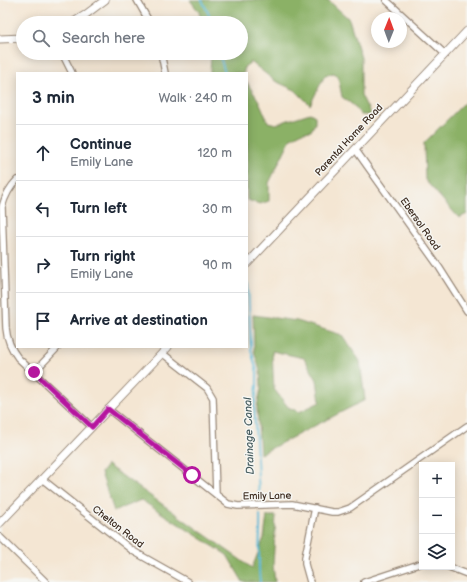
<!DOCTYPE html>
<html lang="en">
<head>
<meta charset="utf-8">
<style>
	body { margin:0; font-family:"Balsamiq Sans",sans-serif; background:#f6f6f7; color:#1f2937 }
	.controls { position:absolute; right:12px; bottom:12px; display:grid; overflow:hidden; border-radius:0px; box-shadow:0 2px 10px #0003 }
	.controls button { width:36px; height:36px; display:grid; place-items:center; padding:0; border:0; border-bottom:1px solid #e0e1e3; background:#fff; color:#1f2937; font:20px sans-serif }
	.compass { position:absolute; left:371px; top:12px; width:36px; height:36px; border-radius:50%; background:#fff; box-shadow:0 2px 10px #0003; rotate:1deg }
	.stop { position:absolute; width:12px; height:12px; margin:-9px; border:3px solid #b5179e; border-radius:50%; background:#fff }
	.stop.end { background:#b5179e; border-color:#fff; box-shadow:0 1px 4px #0008 }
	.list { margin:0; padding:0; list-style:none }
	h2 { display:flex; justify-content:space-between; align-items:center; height:52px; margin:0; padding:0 16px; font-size:17px }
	h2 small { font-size:13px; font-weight:400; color:#747a83 }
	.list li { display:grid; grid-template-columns:26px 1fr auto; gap:12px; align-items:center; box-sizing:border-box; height:56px; padding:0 16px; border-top:1px solid #e0e1e3 }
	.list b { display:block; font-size:15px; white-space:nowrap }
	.list p { margin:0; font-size:13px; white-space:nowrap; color:#747a83 }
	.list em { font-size:13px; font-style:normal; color:#747a83 }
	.icon { flex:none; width:22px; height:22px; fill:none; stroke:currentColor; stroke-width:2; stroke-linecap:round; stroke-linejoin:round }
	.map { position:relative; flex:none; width:467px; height:582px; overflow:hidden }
	.search { position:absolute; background:#fff; box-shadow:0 2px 10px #0003; left:16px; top:16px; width:232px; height:44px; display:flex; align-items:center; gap:10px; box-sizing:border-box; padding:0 14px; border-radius:22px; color:#747a83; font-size:15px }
	.panel { position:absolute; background:#fff; box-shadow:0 2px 10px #0003; left:16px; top:72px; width:232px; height:276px; border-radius:0px }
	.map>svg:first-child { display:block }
	.forest { fill:#8bb166; stroke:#636e42; fill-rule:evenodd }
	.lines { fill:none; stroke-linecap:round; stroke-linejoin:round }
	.stream { stroke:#59bad8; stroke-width:2 }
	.minor-casing { stroke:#988878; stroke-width:8 }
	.tertiary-casing { stroke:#988878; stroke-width:9 }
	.minor { stroke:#fff; stroke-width:5.5 }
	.tertiary { stroke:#fff; stroke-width:7 }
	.route { stroke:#b5179e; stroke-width:5 }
	.labels { text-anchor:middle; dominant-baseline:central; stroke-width:3; stroke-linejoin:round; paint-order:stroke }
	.street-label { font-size:10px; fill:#3b2a1e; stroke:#f6f6f2 }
	.water-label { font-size:11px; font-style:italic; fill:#465c5f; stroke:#f6f6f2 }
</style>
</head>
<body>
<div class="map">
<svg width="467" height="582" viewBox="0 0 467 582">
	<rect width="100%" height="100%" fill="#f6f6f2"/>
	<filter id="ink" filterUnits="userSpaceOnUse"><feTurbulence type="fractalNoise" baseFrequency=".025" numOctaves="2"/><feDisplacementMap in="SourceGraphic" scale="8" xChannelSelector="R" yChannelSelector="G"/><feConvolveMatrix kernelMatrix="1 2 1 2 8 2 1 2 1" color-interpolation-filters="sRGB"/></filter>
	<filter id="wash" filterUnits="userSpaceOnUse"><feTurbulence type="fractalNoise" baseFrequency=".012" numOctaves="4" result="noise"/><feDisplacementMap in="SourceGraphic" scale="16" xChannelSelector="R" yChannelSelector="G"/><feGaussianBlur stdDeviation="0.9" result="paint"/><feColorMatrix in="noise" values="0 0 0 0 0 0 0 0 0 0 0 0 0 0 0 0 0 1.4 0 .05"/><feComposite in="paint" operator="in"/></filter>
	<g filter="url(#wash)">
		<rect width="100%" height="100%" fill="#f4e6d3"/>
		<!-- forest -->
		<g class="forest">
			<polygon points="190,0 328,0 349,19 361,58 361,95 371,115 361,115 353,105 342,97 338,76 334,73 325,75 310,105 295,90 275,81 251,62 244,67 244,73 210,73 211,53 241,53 241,23 202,23 199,12"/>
			<polygon points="247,82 249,86 259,101 268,122 276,124 310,113 315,116 315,123 311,131 303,132 291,138 269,183 269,201 260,204 247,200"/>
			<polygon points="467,100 467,214 459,218 425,180 424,143"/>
			<path d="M253,315L297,321L342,335L360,361L365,400L260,454L257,407L261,388L260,371L254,351ZM272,351L304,358L317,380L320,402L299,412L288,407L274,389Z"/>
			<polygon points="107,465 252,568 264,538 267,516 276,516 273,565 275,582 243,582 227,555 141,500 114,511 101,473"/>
		</g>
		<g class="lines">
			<!-- stream -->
			<g class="stream">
				<polyline points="202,0 209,15 211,23"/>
				<polyline points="219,53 225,73"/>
				<polyline points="247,283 248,285 251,350 257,372 257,386 254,407 259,495"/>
				<path d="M260,515C261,537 257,560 260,582"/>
			</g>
		</g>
	</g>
	<g filter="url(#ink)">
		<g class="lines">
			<!-- minor casing -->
			<g class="minor-casing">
				<g id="minor">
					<polyline points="137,0 150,23"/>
					<polyline points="386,0 445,54"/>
					<polyline points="62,53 72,73"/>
					<polyline points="161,53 165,73"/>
					<polyline points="355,149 439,267 467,311"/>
					<path d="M17,180C9,188 5,196 2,207L6,328C7,340 11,349 18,358L92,427"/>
					<polyline points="162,353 207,388 213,398 216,494"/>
					<polyline points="34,372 58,347"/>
					<polyline points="108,409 228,504 238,506 292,504 332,512 338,512 350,508 467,426"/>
					<polyline points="42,479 133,551 188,582"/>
					<polyline points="0,537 46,582"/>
					<polyline points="449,567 467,574"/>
					<polyline points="310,582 305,564 305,557 315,508"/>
					<polyline points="364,582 422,563"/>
				</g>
			</g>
			<!-- tertiary casing -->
			<g class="tertiary-casing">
				<g id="tertiary">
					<polyline points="72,23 85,15 105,0"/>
					<polyline points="0,39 23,38"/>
					<polyline points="247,264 467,31"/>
					<polyline points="0,523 168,347"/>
				</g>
			</g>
			<!-- minor -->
			<use href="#minor" class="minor"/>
			<!-- tertiary -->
			<use href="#tertiary" class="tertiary"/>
		</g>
	</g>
	<g class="lines" filter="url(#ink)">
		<!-- route -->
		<polyline class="route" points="34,372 92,427 108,409 192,475"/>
	</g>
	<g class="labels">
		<!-- street labels -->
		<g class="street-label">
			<text transform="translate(349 140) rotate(-47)">Parental Home Road</text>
			<text transform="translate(420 224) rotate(55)">Ebersol Road</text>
			<text transform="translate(267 496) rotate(-1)">Emily Lane</text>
			<text transform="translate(118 527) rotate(38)">Chelton Road</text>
		</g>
		<!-- water labels -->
		<g class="water-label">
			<text transform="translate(249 436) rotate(-92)">Drainage Canal</text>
		</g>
	</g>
</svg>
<div class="controls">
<button>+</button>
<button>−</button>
<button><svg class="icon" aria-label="layers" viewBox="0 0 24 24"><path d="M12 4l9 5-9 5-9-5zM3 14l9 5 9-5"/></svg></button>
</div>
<svg class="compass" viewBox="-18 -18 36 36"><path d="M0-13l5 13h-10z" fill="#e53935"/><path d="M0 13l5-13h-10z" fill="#747a83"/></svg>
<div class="stop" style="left:192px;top:475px"></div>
<div class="stop end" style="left:34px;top:372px"></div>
<div class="search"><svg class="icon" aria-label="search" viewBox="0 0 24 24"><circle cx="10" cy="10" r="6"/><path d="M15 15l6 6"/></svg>Search here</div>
<section class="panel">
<h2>3 min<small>Walk · 240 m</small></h2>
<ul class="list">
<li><svg class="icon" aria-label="ahead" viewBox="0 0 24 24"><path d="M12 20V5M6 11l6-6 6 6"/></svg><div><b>Continue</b><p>Emily Lane</p></div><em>120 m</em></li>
<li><svg class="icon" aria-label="left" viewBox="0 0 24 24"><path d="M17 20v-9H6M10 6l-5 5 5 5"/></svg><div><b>Turn left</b></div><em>30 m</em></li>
<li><svg class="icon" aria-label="right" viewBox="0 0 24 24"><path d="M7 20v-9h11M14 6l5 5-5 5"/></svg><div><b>Turn right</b><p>Emily Lane</p></div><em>90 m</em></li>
<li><svg class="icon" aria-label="arrive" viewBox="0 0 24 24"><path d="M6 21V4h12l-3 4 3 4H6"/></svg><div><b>Arrive at destination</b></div></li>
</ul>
</section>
</div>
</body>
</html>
